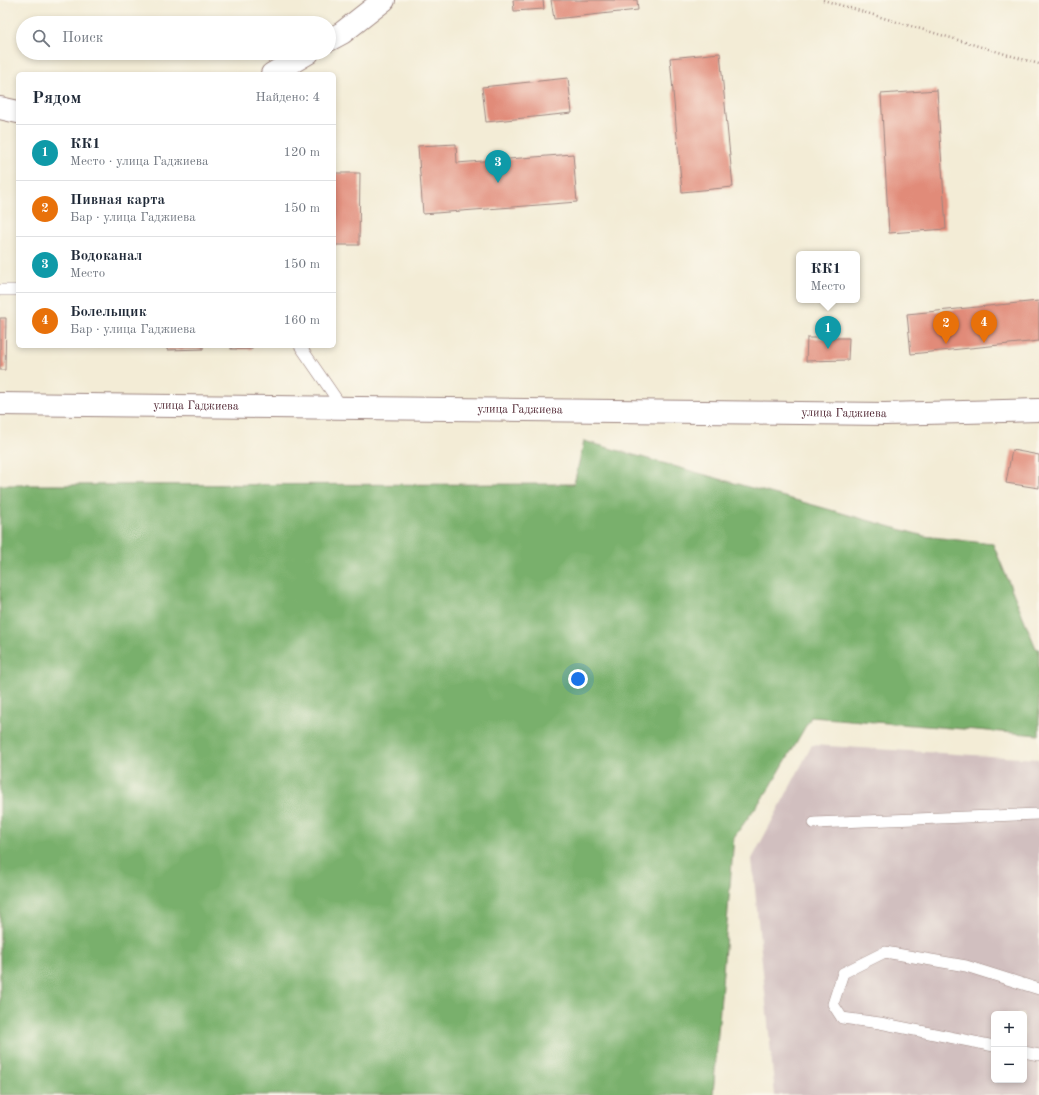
<!DOCTYPE html>
<html lang="ru">
<head>
<meta charset="utf-8">
<style>
	body { margin:0; font-family:"Old Standard TT",serif; background:#f6f6f7; color:#1f2937 }
	.controls { position:absolute; right:12px; bottom:12px; display:grid; overflow:hidden; border-radius:6px; box-shadow:0 2px 6px #0003 }
	.controls button { width:36px; height:36px; display:grid; place-items:center; padding:0; border:0; border-bottom:1px solid #e0e1e3; background:#fff; color:#1f2937; font:20px sans-serif }
	.you { position:absolute; left:578px; top:679px; width:14px; height:14px; margin:-10px; border:3px solid #fff; border-radius:50%; background:#1a73e8; box-shadow:0 0 0 6px #1a73e833 }
	.badge { display:grid; place-items:center; width:26px; height:26px; border-radius:50%; background:#0f766e; color:#fff; font-size:13px; font-weight:700 }
	.pin { position:absolute; translate:-50% -33px; filter:drop-shadow(0 1px 2px #0008) }
	.pin::after { content:''; position:absolute; top:21px; width:14px; height:12px; background:inherit; clip-path:polygon(0 0,100% 0,50% 100%) }
	.popup { position:absolute; left:796px; top:251px; width:64px; height:52px; box-sizing:border-box; display:grid; place-content:center; border-radius:6px; background:#fff; filter:drop-shadow(0 1px 3px #0005); font-size:13px; white-space:nowrap; color:#747a83 }
	.popup b { font-size:15px; color:#1f2937 }
	.popup::after { content:''; position:absolute; left:50%; top:100%; margin-left:-8px; border:8px solid transparent; border-top-color:#fff }
	.list { margin:0; padding:0; list-style:none }
	h2 { display:flex; justify-content:space-between; align-items:center; height:52px; margin:0; padding:0 16px; font-size:17px }
	h2 small { font-size:13px; font-weight:400; color:#747a83 }
	.list li { display:grid; grid-template-columns:26px 1fr auto; gap:12px; align-items:center; box-sizing:border-box; height:56px; padding:0 16px; border-top:1px solid #e0e1e3 }
	.list b { display:block; font-size:15px; white-space:nowrap }
	.list p { margin:0; font-size:13px; white-space:nowrap; color:#747a83 }
	.list em { font-size:13px; font-style:normal; color:#747a83 }
	.icon { flex:none; width:22px; height:22px; fill:none; stroke:currentColor; stroke-width:2; stroke-linecap:round; stroke-linejoin:round }
	.map { position:relative; flex:none; width:1039px; height:1095px; overflow:hidden }
	.search { position:absolute; background:#fff; box-shadow:0 2px 6px #0003; left:16px; top:16px; width:320px; height:44px; display:flex; align-items:center; gap:10px; box-sizing:border-box; padding:0 14px; border-radius:22px; color:#747a83; font-size:15px }
	.panel { position:absolute; background:#fff; box-shadow:0 2px 6px #0003; left:16px; top:72px; width:320px; height:276px; border-radius:6px }
	.map>svg:first-child { display:block }
	.industrial { fill:#d1bfbf; fill-rule:evenodd }
	.forest { fill:#79b06c; stroke:#62684c }
	.building { fill:#e18b79 }
	.lines { fill:none; stroke-linecap:round; stroke-linejoin:round }
	.service-casing { stroke:#9e8680; stroke-width:12 }
	.minor-casing { stroke:#9e8680; stroke-width:24 }
	.path { stroke:#9e8680; stroke-width:2.5; stroke-dasharray:1 3; stroke-linecap:butt }
	.service { stroke:#fff; stroke-width:11 }
	.minor { stroke:#fff; stroke-width:22 }
	.labels { text-anchor:middle; dominant-baseline:central; stroke-width:4; stroke-linejoin:round; paint-order:stroke }
	.street-label { font-size:12px; fill:#4a1f2b; stroke:#fbf7ec }
</style>
</head>
<body>
<div class="map">
<svg width="1039" height="1095" viewBox="0 0 1039 1095">
	<rect width="100%" height="100%" fill="#fbf7ec"/>
	<filter id="ink" filterUnits="userSpaceOnUse"><feTurbulence type="fractalNoise" baseFrequency=".025" numOctaves="2"/><feDisplacementMap in="SourceGraphic" scale="8" xChannelSelector="R" yChannelSelector="G"/><feConvolveMatrix kernelMatrix="1 2 1 2 8 2 1 2 1" color-interpolation-filters="sRGB"/></filter>
	<filter id="wash" filterUnits="userSpaceOnUse"><feTurbulence type="fractalNoise" baseFrequency=".012" numOctaves="4" result="noise"/><feDisplacementMap in="SourceGraphic" scale="16" xChannelSelector="R" yChannelSelector="G"/><feGaussianBlur stdDeviation="0.9" result="paint"/><feColorMatrix in="noise" values="0 0 0 0 0 0 0 0 0 0 0 0 0 0 0 0 0 1.4 0 .05"/><feComposite in="paint" operator="in"/></filter>
	<g filter="url(#wash)">
		<rect width="100%" height="100%" fill="#f3ecd6"/>
		<!-- industrial -->
		<path class="industrial" d="M812,745L1039,759V1095H775L752,859ZM994,1014H1024V1080H994Z"/>
		<!-- forest -->
		<polygon class="forest" points="584,441 924,536 993,544 1036,648 1039,649 1039,735 811,717 771,786 734,837 713,1095 0,1095 0,485 574,484"/>
		<g id="blocks">
			<!-- building -->
			<g class="building">
				<polygon points="513,0 543,0 544,9 514,11"/>
				<polygon points="551,0 637,0 638,10 554,19"/>
				<polygon points="720,53 733,187 682,192 670,58"/>
				<polygon points="568,78 572,113 486,122 482,87"/>
				<polygon points="937,90 946,229 889,233 881,94"/>
				<polygon points="456,144 457,163 573,154 577,202 423,214 418,146"/>
				<polygon points="334,173 360,173 359,245 334,245"/>
				<polygon points="1039,301 1039,341 911,354 907,314"/>
				<polygon points="0,318 6,318 5,370 0,370"/>
				<polygon points="807,338 849,338 848,360 806,361"/>
				<polygon points="167,346 203,346 203,349 167,350"/>
				<rect x="231" y="346" width="21" height="3"/>
				<polygon points="1012,450 1039,455 1039,488 1006,483"/>
			</g>
		</g>
	</g>
	<g filter="url(#ink)">
		<use href="#blocks" fill-opacity="0" stroke="#9e8680" stroke-width="1"/>
		<g class="lines">
			<!-- service casing -->
			<g class="service-casing">
				<g id="service">
					<polyline points="0,290 18,290"/>
					<polyline points="300,346 342,407"/>
					<polyline points="814,823 1039,814"/>
					<polyline points="994,1046 880,1023 842,1018 833,1004 843,973 885,952 966,966 1039,989"/>
					<polyline points="1024,1052 1039,1055"/>
				</g>
			</g>
			<!-- minor casing -->
			<g class="minor-casing">
				<g id="minor">
					<polyline points="329,40 342,33 384,0"/>
					<polyline points="272,74 308,53"/>
					<polyline points="0,108 18,112"/>
					<path id="s1" d="M0,404L885,414L1039,410"/>
				</g>
			</g>
			<!-- path -->
			<polyline class="path" points="823,0 1039,64"/>
			<!-- service -->
			<use href="#service" class="service"/>
			<!-- minor -->
			<use href="#minor" class="minor"/>
		</g>
	</g>
	<g class="labels">
		<!-- street labels -->
		<g class="street-label">
			<text stroke="none"><textPath href="#s1" startOffset="196">улица Гаджиева</textPath></text>
			<text stroke="none"><textPath href="#s1" startOffset="520">улица Гаджиева</textPath></text>
			<text stroke="none"><textPath href="#s1" startOffset="844">улица Гаджиева</textPath></text>
		</g>
	</g>
</svg>
<div class="controls">
<button>+</button>
<button>−</button>
</div>
<div class="you"></div>
<div class="pin badge" style="left:828px;top:349px;background:#0f9aa8">1</div>
<div class="popup"><b>КК1</b>Место</div>
<div class="pin badge" style="left:946px;top:344px;background:#e8710a">2</div>
<div class="pin badge" style="left:498px;top:183px;background:#0f9aa8">3</div>
<div class="pin badge" style="left:984px;top:343px;background:#e8710a">4</div>
<div class="search"><svg class="icon" aria-label="search" viewBox="0 0 24 24"><circle cx="10" cy="10" r="6"/><path d="M15 15l6 6"/></svg>Поиск</div>
<section class="panel">
<h2>Рядом<small>Найдено: 4</small></h2>
<ul class="list">
<li><span class="badge" style="background:#0f9aa8">1</span><div><b>КК1</b><p>Место · улица Гаджиева</p></div><em>120 m</em></li>
<li><span class="badge" style="background:#e8710a">2</span><div><b>Пивная карта</b><p>Бар · улица Гаджиева</p></div><em>150 m</em></li>
<li><span class="badge" style="background:#0f9aa8">3</span><div><b>Водоканал</b><p>Место</p></div><em>150 m</em></li>
<li><span class="badge" style="background:#e8710a">4</span><div><b>Болельщик</b><p>Бар · улица Гаджиева</p></div><em>160 m</em></li>
</ul>
</section>
</div>
</body>
</html>
